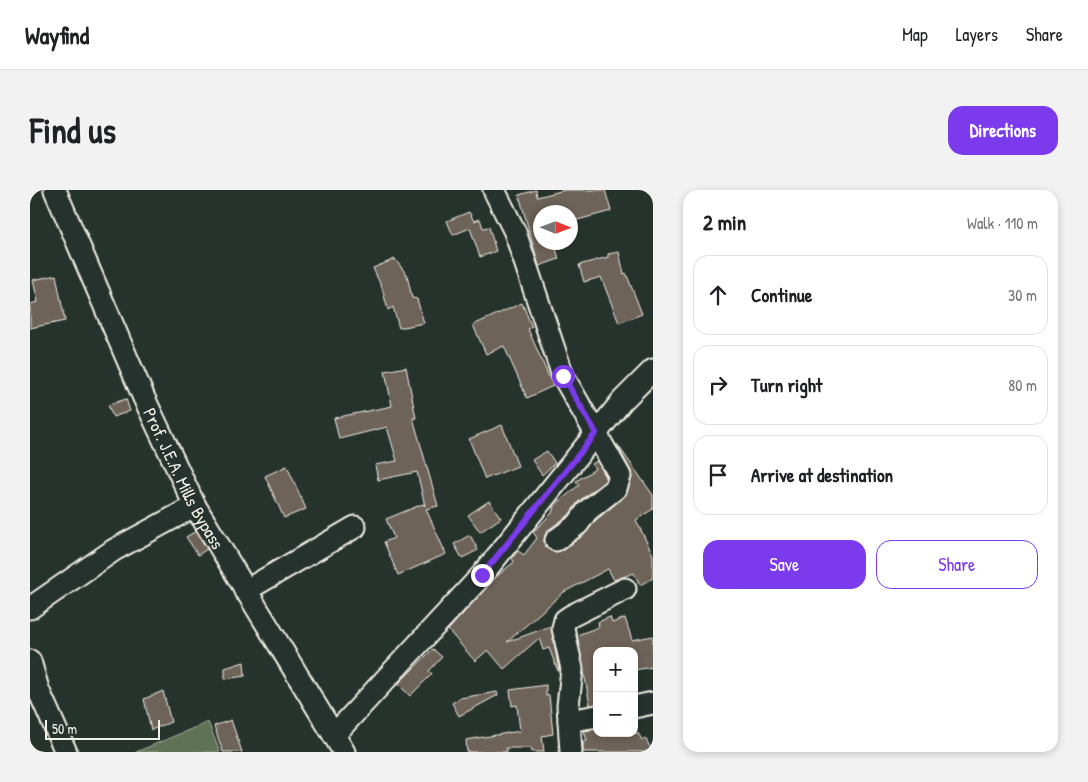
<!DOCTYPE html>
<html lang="en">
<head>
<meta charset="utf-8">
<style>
	body { margin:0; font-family:"Patrick Hand",sans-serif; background:#f2f2f2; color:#202124 }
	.controls { position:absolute; right:15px; bottom:15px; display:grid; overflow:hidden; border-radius:10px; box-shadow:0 2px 8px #0003 }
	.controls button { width:45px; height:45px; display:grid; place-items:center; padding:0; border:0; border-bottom:1px solid #e0e0e0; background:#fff; color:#202124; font:25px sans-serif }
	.compass { position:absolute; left:503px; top:15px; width:45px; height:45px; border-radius:50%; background:#fff; box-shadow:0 2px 8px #0003; rotate:91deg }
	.scale { position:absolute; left:15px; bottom:12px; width:115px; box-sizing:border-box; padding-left:5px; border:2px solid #f4f1e8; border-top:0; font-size:14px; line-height:18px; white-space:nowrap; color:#f4f1e8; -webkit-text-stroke:4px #26332d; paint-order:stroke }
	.stop { position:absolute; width:15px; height:15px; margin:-11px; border:4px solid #7c3aed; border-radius:50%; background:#fff }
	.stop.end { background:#7c3aed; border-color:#fff; box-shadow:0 1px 5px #0008 }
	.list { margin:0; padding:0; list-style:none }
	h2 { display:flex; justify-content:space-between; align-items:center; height:65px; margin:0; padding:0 20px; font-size:21px }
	h2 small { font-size:16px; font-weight:400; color:#757577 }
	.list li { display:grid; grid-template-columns:32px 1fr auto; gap:15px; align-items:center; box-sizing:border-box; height:80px; margin:0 10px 10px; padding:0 10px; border:1px solid #e0e0e0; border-radius:15px }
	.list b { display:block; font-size:19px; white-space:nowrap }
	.list em { font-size:16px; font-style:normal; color:#757577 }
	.actions { display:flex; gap:10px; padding:15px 20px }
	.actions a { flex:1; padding:11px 0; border:1px solid #7c3aed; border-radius:15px; text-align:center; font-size:18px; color:#7c3aed }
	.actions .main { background:#7c3aed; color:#fff }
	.icon { flex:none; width:28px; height:28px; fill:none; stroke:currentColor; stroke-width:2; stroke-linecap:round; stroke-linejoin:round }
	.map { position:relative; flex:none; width:623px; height:562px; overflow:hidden; border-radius:15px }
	header { display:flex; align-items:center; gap:30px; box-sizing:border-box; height:70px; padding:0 25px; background:#fff; border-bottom:1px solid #e0e0e0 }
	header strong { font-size:24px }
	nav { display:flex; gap:28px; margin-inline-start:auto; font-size:18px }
	.intro { display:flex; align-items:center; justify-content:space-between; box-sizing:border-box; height:120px; padding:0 30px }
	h1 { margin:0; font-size:35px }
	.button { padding:12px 22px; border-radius:15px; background:#7c3aed; color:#fff; font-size:18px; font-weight:700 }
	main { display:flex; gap:30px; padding:0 30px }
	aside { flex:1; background:#fff; border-radius:15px; box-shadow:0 2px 8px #0003 }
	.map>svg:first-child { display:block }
	.green { fill:#5e7256; stroke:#a9b29f }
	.building { fill:#6e6359; stroke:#f4f1e8 }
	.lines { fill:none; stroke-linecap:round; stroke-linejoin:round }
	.minor-casing { stroke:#f4f1e8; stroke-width:25 }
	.minor { stroke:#26332d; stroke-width:21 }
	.route { stroke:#7c3aed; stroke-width:6 }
	.labels { text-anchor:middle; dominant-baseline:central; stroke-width:5; stroke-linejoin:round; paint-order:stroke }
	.street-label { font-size:18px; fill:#f4f1e8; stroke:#26332d }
</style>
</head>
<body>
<header>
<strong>Wayfind</strong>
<nav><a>Map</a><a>Layers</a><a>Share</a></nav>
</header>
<div class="intro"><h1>Find us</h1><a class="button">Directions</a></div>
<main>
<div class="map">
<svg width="623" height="562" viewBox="0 0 623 562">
	<rect width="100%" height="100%" fill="#26332d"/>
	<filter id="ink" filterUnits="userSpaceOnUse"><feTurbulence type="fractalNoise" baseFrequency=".02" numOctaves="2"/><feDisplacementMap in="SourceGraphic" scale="10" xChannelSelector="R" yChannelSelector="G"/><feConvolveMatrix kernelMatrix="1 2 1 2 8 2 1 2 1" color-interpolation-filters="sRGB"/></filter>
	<g filter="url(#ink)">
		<!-- green -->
		<polygon class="green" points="178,532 190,562 106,562"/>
		<!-- building -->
		<g class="building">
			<polygon points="506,0 507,7 535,0 575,0 581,21 540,32 540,22 510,22 510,52 524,52 529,69 509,76 489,5"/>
			<polygon points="439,22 444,31 450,29 453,38 459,37 466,61 450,67 440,38 423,45 417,31"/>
			<polygon points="589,62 594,84 596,83 612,124 589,133 571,87 554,92 549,75 578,67 578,64"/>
			<polygon points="365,69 377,85 382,108 387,109 394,133 369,138 363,117 358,120 352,98 343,78"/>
			<polygon points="26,85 35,131 0,138 0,114 8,112 3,90"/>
			<polygon points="492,113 502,137 498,139 523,196 497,208 474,156 456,164 443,135"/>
			<polygon points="376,177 386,228 383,228 408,316 396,319 416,364 368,385 354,352 364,348 356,329 393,314 395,316 387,282 348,290 345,275 367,271 357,237 309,249 304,228 362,216 355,181"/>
			<polygon points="96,209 100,221 83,227 78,215"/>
			<polygon points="472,235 488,276 455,289 439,249"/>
			<polygon points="587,254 623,305 623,319 606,330 623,365 623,388 610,395 604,383 584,390 578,379 534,402 477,452 521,436 529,480 528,481 519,458 513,460 509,448 474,479 458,460 445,471 418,440 466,387 484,372 482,368 488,361 494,365 507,348 503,342 522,323 524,316 549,295 546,291 565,279 562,274 567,271 576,287 575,291 549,311 539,325 518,340 514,351 516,358 527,362 533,360 555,344 566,330 594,307 602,284"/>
			<polygon points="517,261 525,273 512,285 502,270"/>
			<polygon points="257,276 276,319 254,328 235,286"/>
			<polygon points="459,311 471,328 450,342 438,325"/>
			<polygon points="166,341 177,359 168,365 156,347"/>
			<polygon points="440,345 448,360 432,368 424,354"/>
			<polygon points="580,427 582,433 595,428 602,450 623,446 623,477 604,480 604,461 567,461 567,514 560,515 547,445 569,437 568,432"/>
			<polygon points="403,459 412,467 399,481 402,484 380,506 368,494"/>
			<polygon points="214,472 215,486 195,489 195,478"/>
			<polygon points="516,495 516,506 519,505 523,544 512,546 514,562 502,562 501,558 476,558 477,562 437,562 436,550 490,541 487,515 482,516 480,500"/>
			<polygon points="133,501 141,532 121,540 114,509"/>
			<polygon points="467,502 468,505 429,526 422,513 430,508"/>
			<polygon points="201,530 212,562 193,562 184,536"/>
			<polygon points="567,539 567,543 608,543 612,550 615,548 623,562 553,562 553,552 557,551 554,541"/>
		</g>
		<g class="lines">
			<!-- minor casing -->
			<g class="minor-casing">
				<g id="minor">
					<path id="s1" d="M25,0L114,208L165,316L314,562"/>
					<polyline points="464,0 485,42 533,186 590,286 586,298 557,321 548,334 526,350"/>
					<polyline points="215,401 325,337"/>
					<polyline points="0,418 84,360 165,316"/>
					<polyline points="0,471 8,499 36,562"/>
					<polyline points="604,517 623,513"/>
					<polyline points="567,526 539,531 538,516 542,479 533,438 535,430 541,426 595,399"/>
					<polyline points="539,531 541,562"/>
					<polyline points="304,545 452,385 592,211 623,180"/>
				</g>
			</g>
			<!-- minor -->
			<use href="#minor" class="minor"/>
		</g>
	</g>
	<g class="lines" filter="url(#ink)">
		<!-- route -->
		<polyline class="route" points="452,385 566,243 533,186"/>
	</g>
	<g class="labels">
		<!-- street labels -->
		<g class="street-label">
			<text stroke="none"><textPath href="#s1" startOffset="316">Prof. J.E.A. Mills Bypass</textPath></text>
		</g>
	</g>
</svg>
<div class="controls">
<button>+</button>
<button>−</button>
</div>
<svg class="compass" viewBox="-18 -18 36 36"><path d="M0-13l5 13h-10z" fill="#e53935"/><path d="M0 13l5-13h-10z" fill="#757577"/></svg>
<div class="scale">50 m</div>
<div class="stop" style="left:533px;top:186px"></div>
<div class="stop end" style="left:452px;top:385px"></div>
</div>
<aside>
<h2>2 min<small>Walk · 110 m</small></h2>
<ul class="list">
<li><svg class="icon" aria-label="ahead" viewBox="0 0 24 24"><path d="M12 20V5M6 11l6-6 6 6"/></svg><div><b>Continue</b></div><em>30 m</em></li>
<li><svg class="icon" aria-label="right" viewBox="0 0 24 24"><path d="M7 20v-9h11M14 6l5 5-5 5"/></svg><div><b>Turn right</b></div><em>80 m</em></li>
<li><svg class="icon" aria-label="arrive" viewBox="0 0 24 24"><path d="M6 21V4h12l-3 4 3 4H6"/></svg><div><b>Arrive at destination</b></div></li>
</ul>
<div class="actions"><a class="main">Save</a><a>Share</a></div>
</aside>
</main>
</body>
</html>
